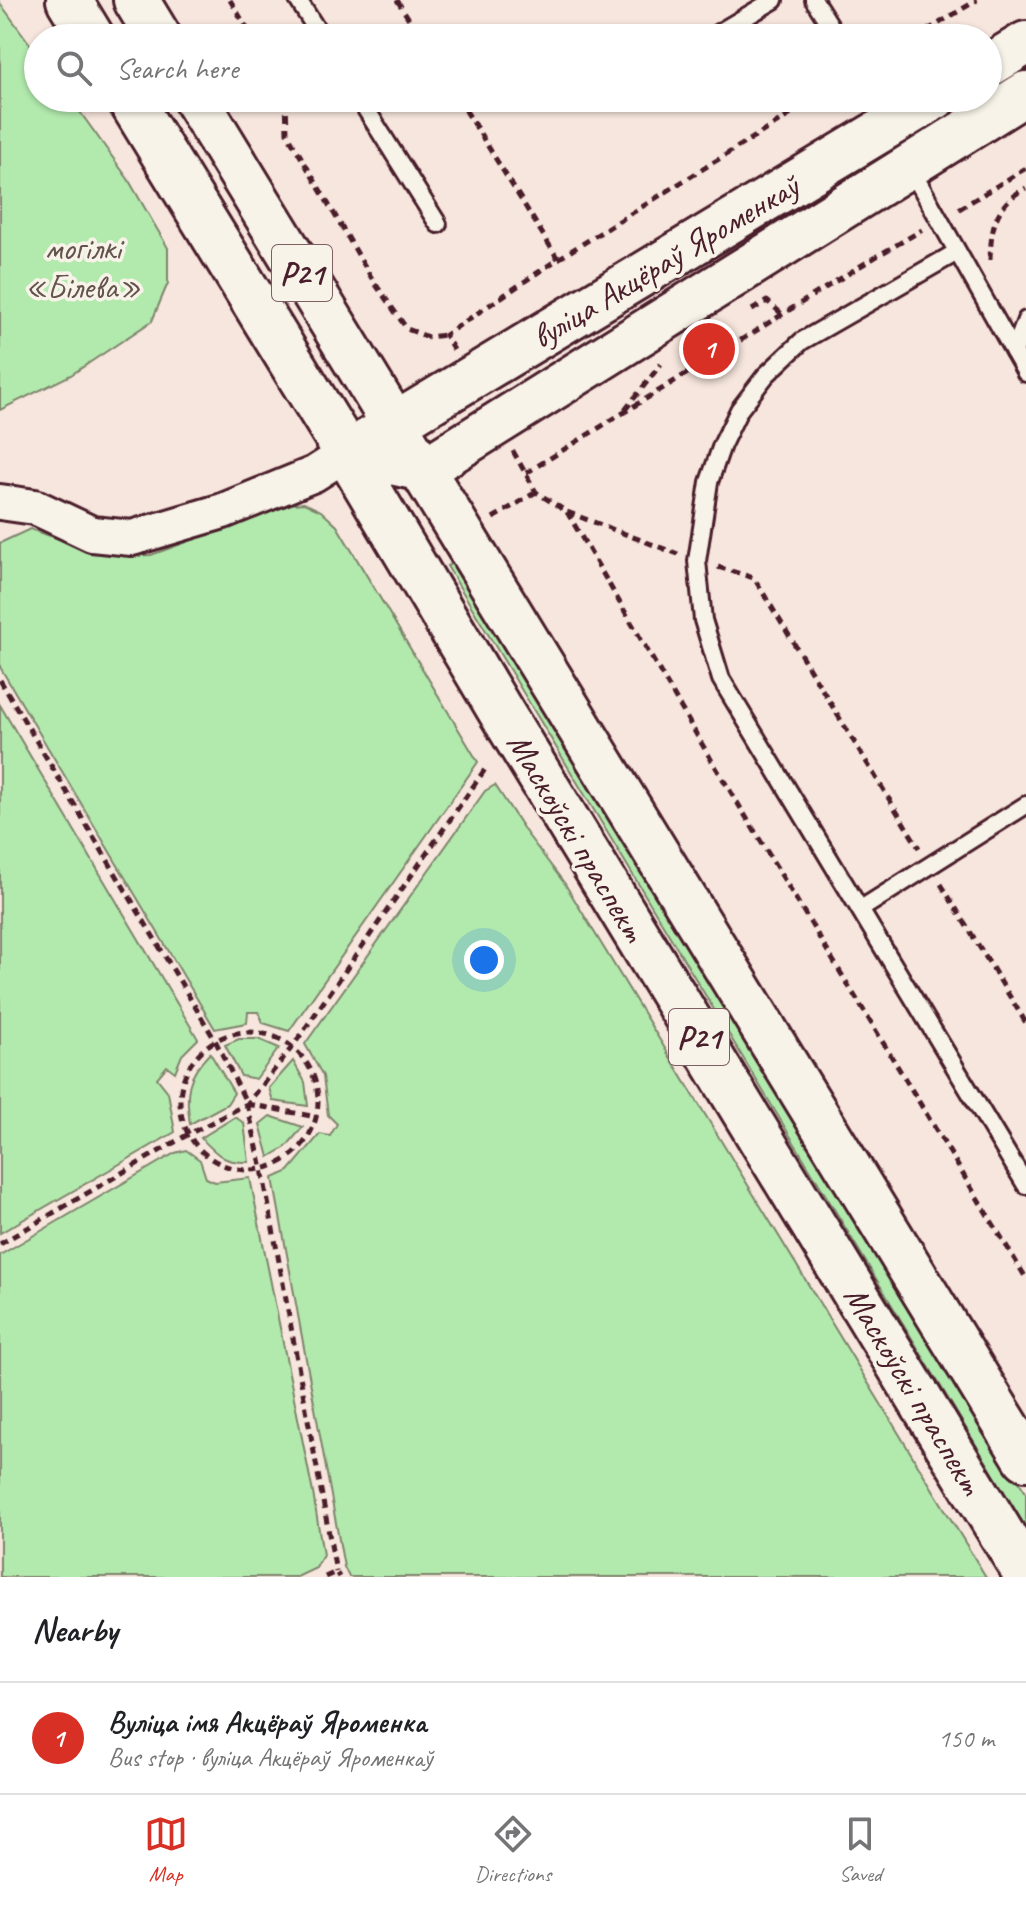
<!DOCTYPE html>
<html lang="en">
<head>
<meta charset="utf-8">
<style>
	body { margin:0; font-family:Caveat,sans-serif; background:#f6f6f6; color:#202124 }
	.you { position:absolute; left:484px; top:960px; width:28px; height:28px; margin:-20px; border:6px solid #fff; border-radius:50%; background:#1a73e8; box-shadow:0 0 0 12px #1a73e833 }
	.badge { display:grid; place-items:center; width:52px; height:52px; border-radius:50%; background:#d93025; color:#fff; font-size:26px; font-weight:700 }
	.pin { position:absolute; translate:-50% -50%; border:4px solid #fff; box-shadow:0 2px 8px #0006 }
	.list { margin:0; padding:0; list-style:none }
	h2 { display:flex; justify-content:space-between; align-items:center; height:104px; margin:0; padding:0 32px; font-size:34px }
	h2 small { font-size:26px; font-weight:400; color:#757577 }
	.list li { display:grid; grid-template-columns:52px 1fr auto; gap:24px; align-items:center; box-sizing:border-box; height:112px; padding:0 32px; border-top:2px solid #e0e0e0 }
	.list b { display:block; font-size:30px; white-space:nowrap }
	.list p { margin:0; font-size:26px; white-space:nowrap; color:#757577 }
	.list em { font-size:26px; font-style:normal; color:#757577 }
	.icon { flex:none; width:44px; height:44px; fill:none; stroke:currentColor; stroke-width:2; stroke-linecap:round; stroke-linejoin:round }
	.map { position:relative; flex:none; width:1026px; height:1577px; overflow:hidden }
	.search { position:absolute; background:#fff; box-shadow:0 2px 6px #0004; left:24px; right:24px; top:24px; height:88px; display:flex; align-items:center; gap:20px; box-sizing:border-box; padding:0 28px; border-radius:44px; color:#757577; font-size:30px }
	.sheet { height:216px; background:#fff }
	nav { display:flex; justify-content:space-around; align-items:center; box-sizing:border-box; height:112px; border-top:2px solid #e0e0e0; background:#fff; font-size:22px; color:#757577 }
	nav a { display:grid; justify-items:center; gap:4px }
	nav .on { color:#d93025 }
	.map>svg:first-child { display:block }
	.green { fill:#b2eaae; stroke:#7e846c; stroke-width:2 }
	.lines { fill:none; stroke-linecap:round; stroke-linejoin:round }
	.service-casing { stroke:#4a1f2b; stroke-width:22 }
	.minor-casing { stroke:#4a1f2b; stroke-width:40 }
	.tertiary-casing { stroke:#4a1f2b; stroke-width:48 }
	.primary-casing { stroke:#4a1f2b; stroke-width:50 }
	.path { stroke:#4a1f2b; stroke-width:5; stroke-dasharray:8 6; stroke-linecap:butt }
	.service { stroke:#f7f3e8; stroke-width:16 }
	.minor { stroke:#f7f3e8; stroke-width:34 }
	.tertiary { stroke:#f7f3e8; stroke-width:42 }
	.primary { stroke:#f7f3e8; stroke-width:44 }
	.labels { text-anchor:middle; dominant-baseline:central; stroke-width:7; stroke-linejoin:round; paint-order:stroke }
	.shield { fill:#f7f3e8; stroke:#7e5f64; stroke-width:2 }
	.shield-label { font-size:32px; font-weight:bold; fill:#4a1f2b }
	.park-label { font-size:34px; fill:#64524c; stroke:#f7f3e8 }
	.street-label { font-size:34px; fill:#4a1f2b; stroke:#f7f3e8 }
</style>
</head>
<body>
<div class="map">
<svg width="1026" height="1577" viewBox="0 0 1026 1577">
	<rect width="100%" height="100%" fill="#f7e6dd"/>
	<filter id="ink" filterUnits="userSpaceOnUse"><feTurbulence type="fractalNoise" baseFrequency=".0125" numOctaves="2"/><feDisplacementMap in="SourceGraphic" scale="16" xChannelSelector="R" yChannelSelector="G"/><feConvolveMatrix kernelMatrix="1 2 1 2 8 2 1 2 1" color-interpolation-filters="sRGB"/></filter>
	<g filter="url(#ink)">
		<!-- green -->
		<g class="green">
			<polygon points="0,3 38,55 38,98 70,98 128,179 168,248 168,283 152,321 71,375 0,410"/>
			<path d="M304,503L321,511L337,526L478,762L289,1031L263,1023L259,1012H248L247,1023L215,1029L0,667V543L30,529C70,543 108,558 151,555L292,504Z"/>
			<polygon points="459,560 1026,1493 1026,1528 447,566"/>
			<polygon points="0,705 198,1039 182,1055 175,1072 167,1066 157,1078 168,1092 175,1132 0,1233"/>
			<polygon points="495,785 527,834 565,884 986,1577 349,1577 344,1567 273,1178 289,1171 320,1134 330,1136 337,1124 328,1115 323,1076 305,1044 485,791"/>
			<polygon points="239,1039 258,1039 279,1048 256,1079 241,1076 225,1045"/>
			<path d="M210,1053L234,1093L227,1104L190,1124C185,1092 187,1076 210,1053Z"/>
			<polygon points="293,1061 305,1082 308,1106 273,1101 269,1088"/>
			<polygon points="270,1116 303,1127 286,1147 269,1157 260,1124"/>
			<path d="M235,1117L244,1123L249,1162C224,1163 219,1156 201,1138Z"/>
			<polygon points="186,1150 200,1160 206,1178 215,1182 250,1178 313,1493 323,1555 316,1568 297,1577 0,1577 0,1255 175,1153"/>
		</g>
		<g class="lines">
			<!-- service casing -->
			<g class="service-casing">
				<g id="service">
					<polyline points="298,0 322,38"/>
					<polyline points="814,0 838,38"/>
					<polyline points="710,38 774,0"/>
					<polyline points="359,98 438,224"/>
					<polyline points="874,98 888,124"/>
					<polyline points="909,166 1026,373"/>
					<polyline points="957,252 802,341 766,375 739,410 722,445 709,482 697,561 703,620 721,679 1026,1185"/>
					<polyline points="1014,352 1026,320"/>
					<polyline points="861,909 1026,805"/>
				</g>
			</g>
			<!-- minor casing -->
			<g class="minor-casing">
				<polyline id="minor" points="0,502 35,507 92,534 132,538 223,511 314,474 347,453"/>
			</g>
			<!-- tertiary casing -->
			<g class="tertiary-casing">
				<g id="tertiary">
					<polyline points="988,66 1026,43"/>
					<polyline points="365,442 935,98"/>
					<polyline points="347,453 423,470 1026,93"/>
				</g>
			</g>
			<!-- primary casing -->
			<g class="primary-casing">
				<g id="primary">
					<polyline points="69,0 92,38"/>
					<polyline points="136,0 159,38"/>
					<polyline points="129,98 347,453 501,712 1026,1574"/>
					<polyline points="195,98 1026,1458"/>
				</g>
			</g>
			<!-- path -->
			<g class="path">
				<polyline points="230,0 253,38"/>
				<polyline points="397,0 421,38"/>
				<polyline points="915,38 977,0"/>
				<polyline points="286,98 287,133 374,282 407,329 428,337 445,335"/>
				<polyline points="458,98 558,259"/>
				<polyline points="959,209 1026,168"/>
				<path d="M990,260C991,228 995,204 1026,188"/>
				<polyline points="752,310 767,301 782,314"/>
				<polyline points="454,350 445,335 558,259 817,98"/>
				<polyline points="625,410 661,364"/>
				<polyline points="513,451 536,492 567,512 678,554"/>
				<polyline points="526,473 867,262 922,230"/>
				<polyline points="567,512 706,751 1026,1278"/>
				<polyline points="493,518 536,492"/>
				<polyline points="718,567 754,578 919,848"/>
				<polyline points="0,680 215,1040 247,1104 262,1169 336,1572"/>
				<polyline points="941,884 1026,1023"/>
				<circle cx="249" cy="1101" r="69"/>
				<polyline points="247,1104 317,1117"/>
				<polyline points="0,1244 187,1135 247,1104 293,1046 488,765"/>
				<polyline points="325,1577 336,1572 339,1577"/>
			</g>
			<!-- service -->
			<use href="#service" class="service"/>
			<!-- minor -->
			<use href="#minor" class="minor"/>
			<!-- tertiary -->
			<use href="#tertiary" class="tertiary"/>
			<!-- primary -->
			<use href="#primary" class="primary"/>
		</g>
	</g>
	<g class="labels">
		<!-- shield labels -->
		<g class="shield">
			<rect x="272" y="245" width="60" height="56" rx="6"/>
			<rect x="669" y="1009" width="60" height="56" rx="6"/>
		</g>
		<g class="shield-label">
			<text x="302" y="273">Р21</text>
			<text x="699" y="1037">Р21</text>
		</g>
		<!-- park labels -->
		<g class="park-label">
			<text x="83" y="247">могілкі<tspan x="83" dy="39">«Білева»</tspan></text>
		</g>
		<!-- street labels -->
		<g class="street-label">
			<text transform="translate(665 261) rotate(-31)">вуліца Акцёраў Яроменкаў</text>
			<text transform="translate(577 837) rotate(59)">Маскоўскі праспект</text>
			<text transform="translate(914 1390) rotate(59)">Маскоўскі праспект</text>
		</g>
	</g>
</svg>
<div class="you"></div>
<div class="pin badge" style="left:709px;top:349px">1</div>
<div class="search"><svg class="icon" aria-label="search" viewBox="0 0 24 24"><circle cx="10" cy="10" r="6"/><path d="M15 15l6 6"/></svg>Search here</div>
</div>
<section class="sheet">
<h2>Nearby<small></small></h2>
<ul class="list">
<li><span class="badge">1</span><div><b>Вуліца імя Акцёраў Яроменка</b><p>Bus stop · вуліца Акцёраў Яроменкаў</p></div><em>150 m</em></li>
</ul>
</section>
<nav>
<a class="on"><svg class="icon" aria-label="map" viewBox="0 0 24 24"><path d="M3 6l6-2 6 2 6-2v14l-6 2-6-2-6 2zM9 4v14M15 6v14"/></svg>Map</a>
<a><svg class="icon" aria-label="directions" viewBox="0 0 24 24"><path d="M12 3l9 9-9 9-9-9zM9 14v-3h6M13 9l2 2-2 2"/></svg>Directions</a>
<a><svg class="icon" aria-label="saved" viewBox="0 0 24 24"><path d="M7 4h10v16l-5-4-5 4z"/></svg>Saved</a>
</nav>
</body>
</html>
